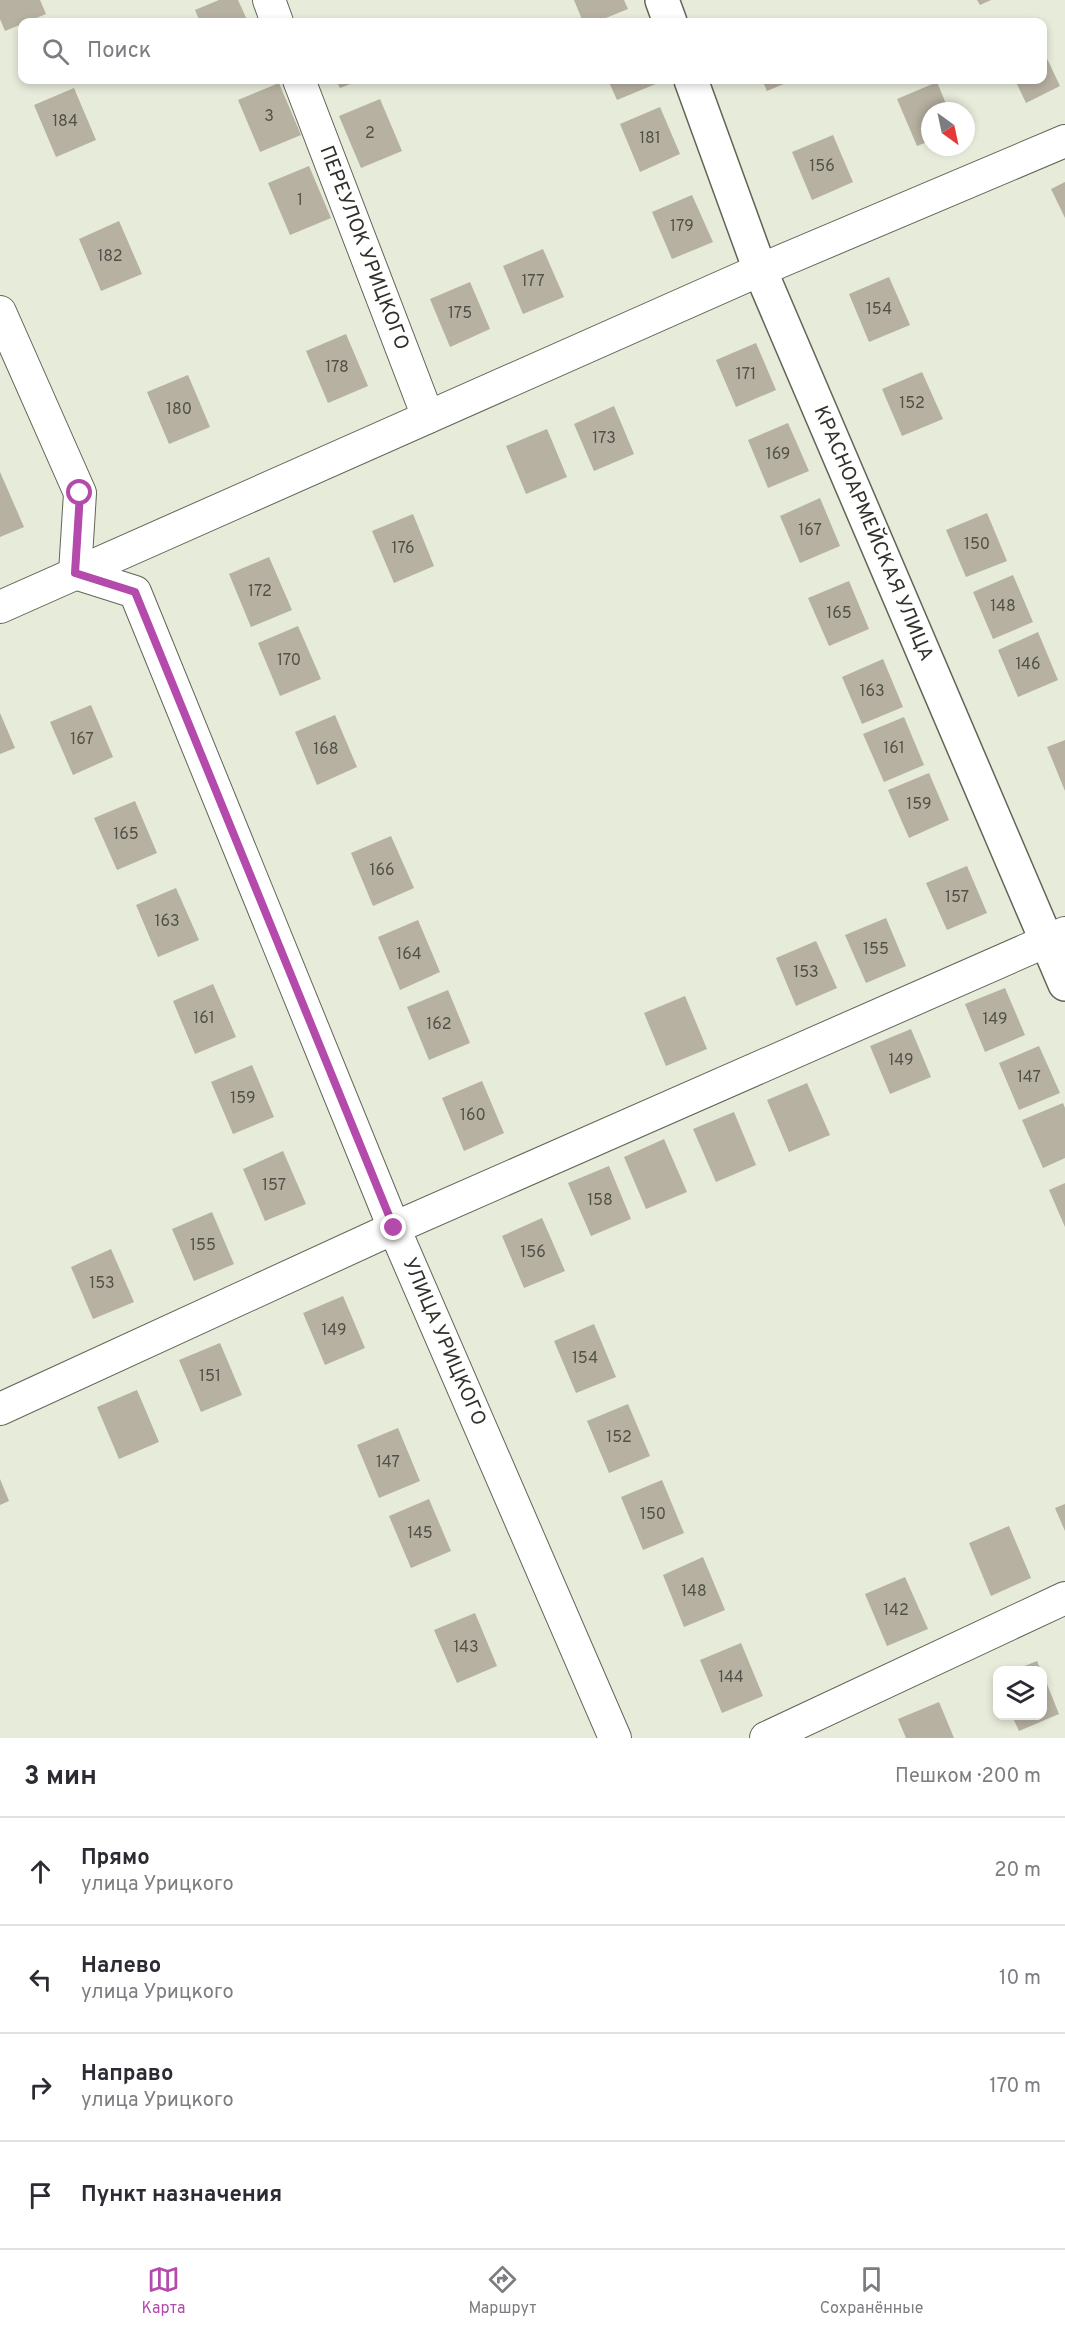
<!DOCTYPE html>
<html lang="ru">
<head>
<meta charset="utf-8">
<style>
	body { margin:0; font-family:Overpass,sans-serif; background:#f2f2f3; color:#2b2b33 }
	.controls { position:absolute; right:18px; bottom:18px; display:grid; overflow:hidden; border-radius:12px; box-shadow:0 3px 9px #0003 }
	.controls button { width:54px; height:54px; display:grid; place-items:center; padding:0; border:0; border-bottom:2px solid #e1e1e2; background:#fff; color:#2b2b33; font:30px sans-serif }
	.compass { position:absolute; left:921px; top:102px; width:54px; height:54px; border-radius:50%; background:#fff; box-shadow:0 3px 9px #0003; rotate:147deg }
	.stop { position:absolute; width:18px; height:18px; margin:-14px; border:4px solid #b44aab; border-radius:50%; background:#fff }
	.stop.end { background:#b44aab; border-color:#fff; box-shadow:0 2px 6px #0008 }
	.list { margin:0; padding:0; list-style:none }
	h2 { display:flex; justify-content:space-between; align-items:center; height:78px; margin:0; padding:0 24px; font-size:26px }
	h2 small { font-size:20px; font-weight:400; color:#7c7c81 }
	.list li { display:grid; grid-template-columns:39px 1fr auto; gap:18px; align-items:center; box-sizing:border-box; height:108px; padding:0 24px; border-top:2px solid #e1e1e2 }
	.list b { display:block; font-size:22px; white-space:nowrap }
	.list p { margin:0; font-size:20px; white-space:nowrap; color:#7c7c81 }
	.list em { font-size:20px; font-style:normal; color:#7c7c81 }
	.icon { flex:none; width:33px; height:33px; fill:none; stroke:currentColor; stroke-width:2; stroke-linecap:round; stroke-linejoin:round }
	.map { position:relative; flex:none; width:1065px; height:1738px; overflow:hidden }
	.search { position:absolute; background:#fff; box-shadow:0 3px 9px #0003; left:18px; right:18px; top:18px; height:66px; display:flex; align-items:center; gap:15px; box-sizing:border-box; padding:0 21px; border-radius:12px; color:#7c7c81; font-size:22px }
	.sheet { height:510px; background:#fff }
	nav { display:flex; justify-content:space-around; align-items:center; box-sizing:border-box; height:84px; border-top:2px solid #e1e1e2; background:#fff; font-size:16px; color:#7c7c81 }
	nav a { display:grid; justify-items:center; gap:3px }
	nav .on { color:#b44aab }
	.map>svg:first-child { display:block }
	.building { fill:#b7b1a1 }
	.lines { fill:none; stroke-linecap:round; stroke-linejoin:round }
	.minor-casing { stroke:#616556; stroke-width:34 }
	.tertiary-casing { stroke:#616556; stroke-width:36 }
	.minor { stroke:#fff; stroke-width:32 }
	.tertiary { stroke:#fff; stroke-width:33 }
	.route { stroke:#b44aab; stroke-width:8 }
	.labels { text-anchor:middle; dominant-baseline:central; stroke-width:6; stroke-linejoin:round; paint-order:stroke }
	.number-label { font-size:16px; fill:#515148 }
	.street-label { font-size:20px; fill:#2f312a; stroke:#e7ebda }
</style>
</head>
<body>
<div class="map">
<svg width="1065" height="1738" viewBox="0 0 1065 1738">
	<rect width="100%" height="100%" fill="#e7ebda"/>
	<!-- building -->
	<g class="building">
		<polygon points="0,0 40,0 46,14 5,31 0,19"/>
		<polygon points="219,0 238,0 248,22 200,22 195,10"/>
		<polygon points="574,0 624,0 628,9 596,22 583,22"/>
		<polygon points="977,0 991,0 980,5"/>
		<polygon points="1042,48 1060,86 1026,103 1015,80 1042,80"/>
		<polygon points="336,80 361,80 340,88"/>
		<polygon points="608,80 656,80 658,83 617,100"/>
		<polygon points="762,80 793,80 767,91"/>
		<polygon points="937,82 949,111 930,111 930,141 917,146 897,99"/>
		<polygon points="279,83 301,135 260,152 238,100"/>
		<polygon points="74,88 96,140 56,157 34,105"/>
		<polygon points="380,99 402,151 361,168 339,116"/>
		<polygon points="660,107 680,154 640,172 620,124"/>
		<polygon points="833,135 853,182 812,200 792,152"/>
		<polygon points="309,166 331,218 290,235 268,183"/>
		<polygon points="1065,182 1065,218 1051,189"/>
		<polygon points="692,195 713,242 672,259 652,212"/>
		<polygon points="119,221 142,274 101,291 79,239"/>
		<polygon points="543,249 564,297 523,314 503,266"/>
		<polygon points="889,277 910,325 869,342 849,294"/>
		<polygon points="470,282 490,329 450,347 430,299"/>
		<polygon points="346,334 368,386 328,403 306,351"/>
		<polygon points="756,343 776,390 736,407 716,360"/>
		<polygon points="922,372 943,419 902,436 882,389"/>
		<polygon points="188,375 210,427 169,444 147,392"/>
		<polygon points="614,406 634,454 594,471 574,424"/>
		<polygon points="788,423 809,471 768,488 748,440"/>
		<polygon points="547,429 567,477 526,494 506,446"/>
		<polygon points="0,472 24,527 0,537"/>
		<polygon points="820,498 840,546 800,563 780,516"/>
		<polygon points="987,513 1007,561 966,577 946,530"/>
		<polygon points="413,514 434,566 394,583 372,531"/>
		<polygon points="269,557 292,610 251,627 229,574"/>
		<polygon points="1013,575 1033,622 993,639 973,592"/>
		<polygon points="849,581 869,629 829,646 808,598"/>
		<polygon points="298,626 321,679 280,696 258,643"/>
		<polygon points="1038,632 1058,680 1018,697 998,650"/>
		<polygon points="883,659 903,707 862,724 842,677"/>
		<polygon points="91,705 113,757 73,775 50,722"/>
		<polygon points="0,713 15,748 0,754"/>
		<polygon points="335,715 357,767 317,785 295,732"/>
		<polygon points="904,717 924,765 884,782 863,734"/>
		<polygon points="1065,740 1065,791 1047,747"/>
		<polygon points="929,773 949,820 909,838 888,790"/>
		<polygon points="135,801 157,853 117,870 94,818"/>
		<polygon points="391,836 414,888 373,906 351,853"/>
		<polygon points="967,866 987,913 947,930 926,883"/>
		<polygon points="176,888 199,940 158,957 136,905"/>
		<polygon points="886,918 906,966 866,983 845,935"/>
		<polygon points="418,920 440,972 400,990 378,937"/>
		<polygon points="816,941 837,988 796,1006 776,958"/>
		<polygon points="213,984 236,1037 195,1054 173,1001"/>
		<polygon points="1005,988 1025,1035 985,1052 965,1004"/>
		<polygon points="448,990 470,1043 429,1060 407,1007"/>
		<polygon points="685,996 707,1049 666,1066 644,1013"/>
		<polygon points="911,1029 931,1077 890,1094 870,1046"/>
		<polygon points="1039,1046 1060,1093 1019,1110 999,1063"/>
		<polygon points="252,1065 274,1117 233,1134 211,1082"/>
		<polygon points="482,1081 504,1133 464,1151 442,1098"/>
		<polygon points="807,1083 830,1135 789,1152 767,1100"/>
		<polygon points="1063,1103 1065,1108 1065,1158 1043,1168 1022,1120"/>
		<polygon points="734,1112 756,1165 716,1182 693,1129"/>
		<polygon points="664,1139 687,1192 646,1209 624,1157"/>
		<polygon points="283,1151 306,1204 265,1221 243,1169"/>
		<polygon points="609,1166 631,1219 591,1236 568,1183"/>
		<polygon points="1065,1183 1065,1227 1049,1190"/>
		<polygon points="212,1212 234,1264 194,1281 172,1229"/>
		<polygon points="542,1218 565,1271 524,1288 502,1236"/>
		<polygon points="111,1249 134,1302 93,1319 71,1267"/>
		<polygon points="343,1296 365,1348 325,1365 303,1313"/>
		<polygon points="594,1324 616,1377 576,1393 554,1341"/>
		<polygon points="220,1343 242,1395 201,1412 179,1360"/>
		<polygon points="137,1390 159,1442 119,1459 97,1407"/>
		<polygon points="628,1404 650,1456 609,1473 587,1421"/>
		<polygon points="398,1428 420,1481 379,1498 357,1445"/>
		<polygon points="0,1479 9,1501 0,1505"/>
		<polygon points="662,1480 684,1533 643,1550 621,1497"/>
		<polygon points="429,1499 451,1551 411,1568 389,1516"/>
		<polygon points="1065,1504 1065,1531 1055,1508"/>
		<polygon points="1009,1526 1031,1578 991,1596 969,1543"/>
		<polygon points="703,1557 725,1610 684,1627 663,1575"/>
		<polygon points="905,1577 928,1629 887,1646 865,1594"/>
		<polygon points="475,1613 497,1666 457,1683 434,1630"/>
		<polygon points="741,1643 763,1696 722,1713 700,1660"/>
		<polygon points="1037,1661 1041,1670 1015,1670"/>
		<polygon points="1043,1674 1059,1714 1019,1731 1012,1716 1042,1716"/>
		<polygon points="939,1702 954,1738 906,1738 898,1719"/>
	</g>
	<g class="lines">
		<!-- minor casing -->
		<g class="minor-casing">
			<g id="minor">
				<polyline points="269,0 277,22"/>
				<path id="s1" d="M299,80L428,417"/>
				<path id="s2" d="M0,312L80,493L75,573L135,592L394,1228L615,1738"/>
				<polyline points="0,607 760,270 1065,141"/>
				<polyline points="0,1409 394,1228 1065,933"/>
				<polyline points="766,1738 1065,1598"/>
			</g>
		</g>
		<!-- tertiary casing -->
		<g class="tertiary-casing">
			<g id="tertiary">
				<polyline points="662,0 670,22"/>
				<path id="s3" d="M691,80L760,270L1065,984"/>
			</g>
		</g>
		<!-- minor -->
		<use href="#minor" class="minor"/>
		<!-- tertiary -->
		<use href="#tertiary" class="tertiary"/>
	</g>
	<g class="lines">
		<!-- route -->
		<polyline class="route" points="80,493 75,573 135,592 394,1228"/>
	</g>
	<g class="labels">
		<!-- number labels -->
		<g class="number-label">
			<text x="269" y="117">3</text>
			<text x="65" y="122">184</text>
			<text x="370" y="134">2</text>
			<text x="650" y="139">181</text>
			<text x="822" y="167">156</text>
			<text x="300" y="201">1</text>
			<text x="682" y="227">179</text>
			<text x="110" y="257">182</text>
			<text x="533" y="282">177</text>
			<text x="879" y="310">154</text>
			<text x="460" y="314">175</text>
			<text x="337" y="368">178</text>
			<text x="746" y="375">171</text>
			<text x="912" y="404">152</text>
			<text x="179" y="410">180</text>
			<text x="604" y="439">173</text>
			<text x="778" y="455">169</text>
			<text x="810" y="531">167</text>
			<text x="977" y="545">150</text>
			<text x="403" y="549">176</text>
			<text x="260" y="592">172</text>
			<text x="1003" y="607">148</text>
			<text x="839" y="614">165</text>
			<text x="289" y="661">170</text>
			<text x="1028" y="665">146</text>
			<text x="872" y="692">163</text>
			<text x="82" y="740">167</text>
			<text x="894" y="749">161</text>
			<text x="326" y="750">168</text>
			<text x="919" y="805">159</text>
			<text x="126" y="835">165</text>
			<text x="382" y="871">166</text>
			<text x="957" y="898">157</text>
			<text x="167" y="922">163</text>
			<text x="876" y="950">155</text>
			<text x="409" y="955">164</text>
			<text x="806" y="973">153</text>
			<text x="204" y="1019">161</text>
			<text x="995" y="1020">149</text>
			<text x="439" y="1025">162</text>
			<text x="901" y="1061">149</text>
			<text x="1029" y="1078">147</text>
			<text x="243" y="1099">159</text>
			<text x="473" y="1116">160</text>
			<text x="274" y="1186">157</text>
			<text x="600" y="1201">158</text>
			<text x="203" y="1246">155</text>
			<text x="533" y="1253">156</text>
			<text x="102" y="1284">153</text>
			<text x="334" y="1331">149</text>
			<text x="585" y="1359">154</text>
			<text x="210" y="1377">151</text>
			<text x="619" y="1438">152</text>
			<text x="388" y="1463">147</text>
			<text x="653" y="1515">150</text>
			<text x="420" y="1534">145</text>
			<text x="694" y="1592">148</text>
			<text x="896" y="1611">142</text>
			<text x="466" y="1648">143</text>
			<text x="731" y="1678">144</text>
		</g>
		<!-- street labels -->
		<g class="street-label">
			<text stroke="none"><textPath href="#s1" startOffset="180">ПЕРЕУЛОК УРИЦКОГО</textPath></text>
			<text stroke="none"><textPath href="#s3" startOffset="489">КРАСНОАРМЕЙСКАЯ УЛИЦА</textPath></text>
			<text stroke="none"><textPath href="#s2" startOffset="1152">УЛИЦА УРИЦКОГО</textPath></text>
		</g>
	</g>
</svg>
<div class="controls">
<button><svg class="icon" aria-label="layers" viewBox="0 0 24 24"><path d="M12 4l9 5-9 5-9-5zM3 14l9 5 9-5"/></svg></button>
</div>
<svg class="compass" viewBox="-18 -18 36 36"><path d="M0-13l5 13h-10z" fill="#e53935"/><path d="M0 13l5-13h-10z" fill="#7c7c81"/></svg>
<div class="stop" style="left:80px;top:493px"></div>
<div class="stop end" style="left:394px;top:1228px"></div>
<div class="search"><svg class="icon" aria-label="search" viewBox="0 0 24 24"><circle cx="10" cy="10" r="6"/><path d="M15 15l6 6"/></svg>Поиск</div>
</div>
<section class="sheet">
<h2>3 мин<small>Пешком · 200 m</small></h2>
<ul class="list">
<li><svg class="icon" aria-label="ahead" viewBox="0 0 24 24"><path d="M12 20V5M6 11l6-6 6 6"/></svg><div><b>Прямо</b><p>улица Урицкого</p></div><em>20 m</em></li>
<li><svg class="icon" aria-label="left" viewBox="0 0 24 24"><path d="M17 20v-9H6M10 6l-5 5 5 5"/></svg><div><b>Налево</b><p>улица Урицкого</p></div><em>10 m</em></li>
<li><svg class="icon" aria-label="right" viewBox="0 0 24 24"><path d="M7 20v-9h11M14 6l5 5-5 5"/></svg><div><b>Направо</b><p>улица Урицкого</p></div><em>170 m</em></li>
<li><svg class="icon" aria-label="arrive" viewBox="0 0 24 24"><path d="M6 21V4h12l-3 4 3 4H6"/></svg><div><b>Пункт назначения</b></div></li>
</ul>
</section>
<nav>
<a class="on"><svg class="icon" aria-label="map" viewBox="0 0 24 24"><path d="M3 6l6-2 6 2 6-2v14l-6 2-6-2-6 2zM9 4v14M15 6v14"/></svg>Карта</a>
<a><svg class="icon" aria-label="directions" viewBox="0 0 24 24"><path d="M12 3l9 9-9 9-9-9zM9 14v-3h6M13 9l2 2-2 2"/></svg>Маршрут</a>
<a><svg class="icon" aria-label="saved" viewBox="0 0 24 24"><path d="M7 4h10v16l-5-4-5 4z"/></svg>Сохранённые</a>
</nav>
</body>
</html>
